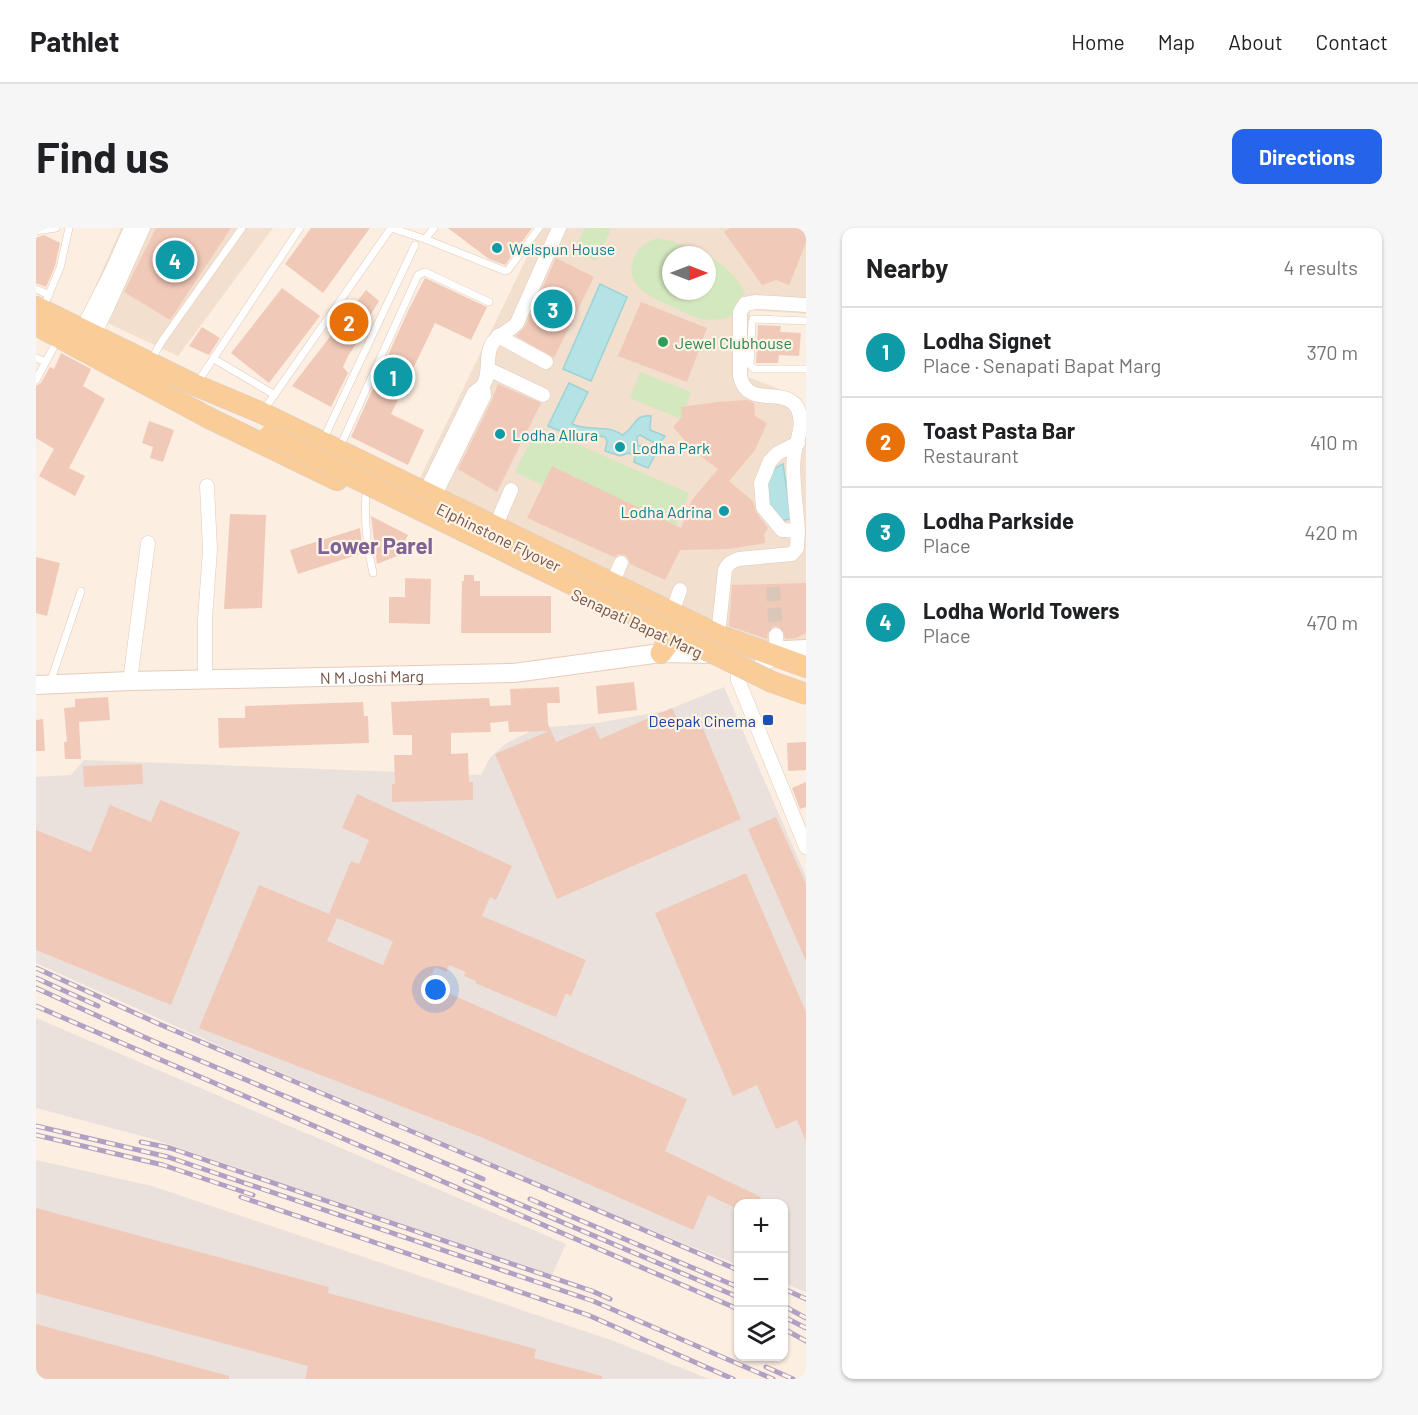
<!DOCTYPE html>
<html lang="en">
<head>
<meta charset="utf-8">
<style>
	body { margin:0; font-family:Barlow,sans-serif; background:#f6f6f6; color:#202124 }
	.controls { position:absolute; right:18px; bottom:18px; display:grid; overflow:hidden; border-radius:12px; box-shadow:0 2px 4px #0004 }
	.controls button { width:54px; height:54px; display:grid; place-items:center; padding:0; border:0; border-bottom:2px solid #e0e0e0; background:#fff; color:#202124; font:30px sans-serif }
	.compass { position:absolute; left:626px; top:18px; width:54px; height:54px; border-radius:50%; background:#fff; box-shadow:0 2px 4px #0004; rotate:90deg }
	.you { position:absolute; left:400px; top:762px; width:21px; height:21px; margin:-15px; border:4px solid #fff; border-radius:50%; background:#1a73e8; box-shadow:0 0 0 9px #1a73e833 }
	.badge { display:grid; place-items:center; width:39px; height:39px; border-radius:50%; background:#2563eb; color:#fff; font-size:20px; font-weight:700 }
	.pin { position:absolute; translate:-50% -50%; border:3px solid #fff; box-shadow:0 2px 6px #0006 }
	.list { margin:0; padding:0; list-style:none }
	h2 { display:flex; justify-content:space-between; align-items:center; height:78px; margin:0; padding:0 24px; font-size:26px }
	h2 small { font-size:20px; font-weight:400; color:#757577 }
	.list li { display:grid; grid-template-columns:39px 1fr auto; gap:18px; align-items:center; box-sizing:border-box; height:90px; padding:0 24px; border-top:2px solid #e0e0e0 }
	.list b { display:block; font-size:22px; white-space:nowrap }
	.list p { margin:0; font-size:20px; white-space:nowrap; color:#757577 }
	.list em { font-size:20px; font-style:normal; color:#757577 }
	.icon { flex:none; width:33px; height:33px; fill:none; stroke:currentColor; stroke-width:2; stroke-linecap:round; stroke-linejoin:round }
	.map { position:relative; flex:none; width:770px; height:1151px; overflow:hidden; border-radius:12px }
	header { display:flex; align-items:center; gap:36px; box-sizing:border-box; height:84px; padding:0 30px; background:#fff; border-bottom:2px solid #e0e0e0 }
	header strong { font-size:28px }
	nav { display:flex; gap:33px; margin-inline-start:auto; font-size:21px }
	.intro { display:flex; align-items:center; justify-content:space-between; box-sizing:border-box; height:144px; padding:0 36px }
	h1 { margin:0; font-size:42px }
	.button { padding:15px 27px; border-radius:12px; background:#2563eb; color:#fff; font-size:21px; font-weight:700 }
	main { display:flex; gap:36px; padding:0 36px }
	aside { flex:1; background:#fff; border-radius:12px; box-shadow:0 2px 4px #0004 }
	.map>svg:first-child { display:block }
	.residential { fill:#f3dfce; fill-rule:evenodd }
	.industrial { fill:#eae1dc }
	.green { fill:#d4e8bf }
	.water { fill:#b5e2e4; stroke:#9cd3d6; stroke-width:1.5 }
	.building { fill:#f1c9b8; fill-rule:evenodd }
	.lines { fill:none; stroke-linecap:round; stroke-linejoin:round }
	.minor-tunnel { stroke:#dac7ba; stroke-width:14; stroke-dasharray:14 7; stroke-linecap:butt }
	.service-casing { stroke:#dfcabc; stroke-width:8 }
	.minor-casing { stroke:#dfcabc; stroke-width:15 }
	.secondary-casing { stroke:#e6ccbc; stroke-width:20 }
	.primary-casing { stroke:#d8cfcc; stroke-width:22 }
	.service { stroke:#fff; stroke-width:7 }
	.minor { stroke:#fff; stroke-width:14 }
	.secondary { stroke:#fff; stroke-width:18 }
	.primary { stroke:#facc98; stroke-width:21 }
	.rail-casing { stroke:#b0a0c4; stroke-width:5 }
	.rail { stroke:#fff3e6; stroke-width:3; stroke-dasharray:9; stroke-linecap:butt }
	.primary-bridge-casing { stroke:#d8cfcc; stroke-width:22; stroke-linecap:butt }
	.primary-bridge { stroke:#facc98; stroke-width:21 }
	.culture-dot { fill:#0f9aa8; stroke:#fff3e6; stroke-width:2 }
	.leisure-dot { fill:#2e9e5b; stroke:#fff3e6; stroke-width:2 }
	.transit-dot { fill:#1a4fb4; stroke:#fff3e6; stroke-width:2 }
	.labels { text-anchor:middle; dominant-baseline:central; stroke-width:4.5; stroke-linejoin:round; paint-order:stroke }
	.culture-label { font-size:16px; fill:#0d838f; stroke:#fff3e6; text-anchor:start }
	.leisure-label { font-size:16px; fill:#27864d; stroke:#fff3e6; text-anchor:start }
	.street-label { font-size:16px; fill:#725348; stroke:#fff3e6 }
	.transit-label { font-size:16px; fill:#164399; stroke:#fff3e6; text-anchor:end }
	.district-label { font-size:22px; font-weight:bold; fill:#806395; stroke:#fff3e6 }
</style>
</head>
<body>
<header>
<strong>Pathlet</strong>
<nav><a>Home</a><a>Map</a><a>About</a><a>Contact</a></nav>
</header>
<div class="intro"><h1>Find us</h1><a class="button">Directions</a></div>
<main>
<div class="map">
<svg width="770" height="1151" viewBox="0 0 770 1151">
	<rect width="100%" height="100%" fill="#fceee0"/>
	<!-- residential -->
	<g class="residential">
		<polygon points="85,0 237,0 142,128 48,84"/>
		<path d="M505,0H770V86L714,82L712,149L761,168L770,184V421L734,423L382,254ZM635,27H671V63H635Z"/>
	</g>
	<!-- industrial -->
	<g class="industrial">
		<polygon points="688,459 770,649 770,1064 748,1055 748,976 702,976 702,1037 592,993 197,824 0,735 0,549 35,547 48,532 445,547 454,530 469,516 501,500 561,495 629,483"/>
		<polygon points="0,790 530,1016 516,1047 117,911 0,880"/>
		<polygon points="0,932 116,958 578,1113 673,1151 0,1151"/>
	</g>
	<!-- green -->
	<g class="green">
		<polygon points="549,0 571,0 575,2 560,33 538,21"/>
		<path d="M621,10L639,14L670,27H635V63H671V27C689,37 699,47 709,65L697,88C686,91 677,93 665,91C656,89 648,84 639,80C619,71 586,59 598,30C603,18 609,15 621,10Z"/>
		<polygon points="604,144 655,164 645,191 594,170"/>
		<polygon points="502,199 653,265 632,317 479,244"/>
	</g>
	<!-- water -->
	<g class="water">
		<polygon points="564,56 591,69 555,153 527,141"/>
		<path d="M533,155L552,164L536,196C551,204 573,196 586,207C600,200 597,186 615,188L614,202L629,208L622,217L604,207L601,209L602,218L610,217L621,223L612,240L598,234L599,228L593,225L584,228L569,223L571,214L569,209L563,208L558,212L554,209L548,213L512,198Z"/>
		<polygon points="747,236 755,291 744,293 731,273 733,243"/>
	</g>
	<!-- building -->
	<g class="building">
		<polygon points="120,0 195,0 134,92 88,64"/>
		<polygon points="275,0 334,0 287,65 249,36"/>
		<polygon points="412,0 496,0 469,37 453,31"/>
		<polygon points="694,0 770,0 770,15 753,57 740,52 726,57 688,4"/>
		<polygon points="8,7 24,15 19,38 10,59 0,55 0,10"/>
		<polygon points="520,30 558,49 518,130 480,108 489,99"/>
		<polygon points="389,50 451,79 435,112 399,95 355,186 388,202 372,237 315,209 372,83"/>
		<polygon points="246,60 284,88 233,155 195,125"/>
		<polygon points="330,62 343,73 332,91 335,93 312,128 307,139 312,145 295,179 256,158"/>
		<polygon points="605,74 671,100 651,154 582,128"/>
		<polygon points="722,97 745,98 744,104 765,105 763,128 743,127 742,135 720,135"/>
		<polygon points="166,99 184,110 173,127 153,118"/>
		<polygon points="25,125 55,141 47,158 69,171 33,240 49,248 39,268 3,248 18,221 0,210 0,158 5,155 14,139 18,141"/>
		<polygon points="462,156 505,175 461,264 422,241 456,172"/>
		<polygon points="711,172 718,175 719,188 731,195 719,222 693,253 717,273 720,284 732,300 728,306 729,315 693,321 644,322 629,352 594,336 592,330 589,327 583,326 578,329 491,290 516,238 645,300 656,272 682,241 659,224 637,199 646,189 645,179 681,174"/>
		<polygon points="113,193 138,202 127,234 114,230 117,219 106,215"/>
		<polygon points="194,286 230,287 226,380 188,381"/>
		<polygon points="335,288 372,307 361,328 341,336"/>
		<polygon points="324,300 327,325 262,346 254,322"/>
		<polygon points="0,329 24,335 11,388 0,385"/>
		<polygon points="428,347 438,347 438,353 444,353 444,368 515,368 515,405 425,405 426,353 428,353"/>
		<polygon points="369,350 395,351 394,396 353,395 353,369 369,369"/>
		<polygon points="770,355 770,405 760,410 749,411 747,402 739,398 732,403 731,411 693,398 696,357"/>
		<polygon points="598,454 601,482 562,486 560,458"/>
		<polygon points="523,459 524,475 511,475 512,496 520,514 558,498 564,511 636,480 645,499 663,491 705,591 521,671 459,526 513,503 473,504 472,493 454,495 455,504 415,505 415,526 432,525 433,554 437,554 437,572 356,574 356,556 359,556 358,527 376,527 376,507 357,507 355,474 453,470 454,478 475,477 474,461"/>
		<polygon points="72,469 74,492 43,494 45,531 29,531 28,514 31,514 28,480 39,479 39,471"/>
		<polygon points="327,474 328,488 332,488 333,515 183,520 182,490 209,490 209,478"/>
		<polygon points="7,491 9,523 0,523 0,492"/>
		<polygon points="770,514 770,542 752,543 751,515"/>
		<polygon points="106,536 107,556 48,559 47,538"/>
		<polygon points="770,554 770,579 764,581 756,560"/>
		<path d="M321,566L476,638L460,672L454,669L446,688L550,732L535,768L530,765L520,789L439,755L440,753L428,748L430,744L413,737L410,744L399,739L392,756L651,871L629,923L725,969L722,975H702V981L672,967L657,1002L445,909L163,800L223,657L293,686L315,633L323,636L333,612L306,600ZM301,690L357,713L347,737L291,713Z"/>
		<polygon points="124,572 204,604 135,777 0,722 0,602 55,624 74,577 115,594"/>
		<polygon points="740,589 770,656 770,733 712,601"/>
		<polygon points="710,645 770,784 770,913 761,892 740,901 721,857 697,868 619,685"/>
		<polygon points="0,980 293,1059 292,1065 500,1121 498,1130 566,1148 566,1151 269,1151 272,1138 0,1065"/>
		<polygon points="0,1096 193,1148 193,1151 0,1151"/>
	</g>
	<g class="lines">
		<!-- minor-tunnel -->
		<polyline class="minor-tunnel" points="737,359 740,407"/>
		<!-- service casing -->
		<g class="service-casing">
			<g id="service">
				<polyline points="0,3 20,0"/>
				<polyline points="389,11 398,0"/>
				<polyline points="0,61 13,67"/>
				<polyline points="7,80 24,40 33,0"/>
				<polyline points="770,93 717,91 716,94 714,137 718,141 770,141"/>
				<polyline points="0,130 10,134"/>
				<polyline points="178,131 239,167"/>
				<polyline points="115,132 126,113 206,0"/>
				<polyline points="0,152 22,111"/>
				<polyline points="161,155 264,0"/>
				<polyline points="227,183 355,0 389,11 469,43 472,42 503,0"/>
				<polyline points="287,212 379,17"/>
				<polyline points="303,221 382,47 389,44 453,74"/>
				<path d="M330,266C328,293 331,319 337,345"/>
				<polyline points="14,455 45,363"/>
			</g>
		</g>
		<!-- minor casing -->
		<g class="minor-casing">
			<g id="minor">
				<polyline points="46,102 75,45 95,0"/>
				<polyline points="57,108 72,78 107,0"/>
				<polyline points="462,108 510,134"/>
				<polyline points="452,141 507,167"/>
				<path d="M447,158C455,145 449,131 455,118C460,106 473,105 481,95L523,0"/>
				<path d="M762,215L742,225L734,233L725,255L727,279L746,302L762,303C761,283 755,247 758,228C760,211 770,197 761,179C748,158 711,181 704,148V84L709,76L720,74L770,77"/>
				<polyline points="389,265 438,165 447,158 448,168 398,269"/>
				<polyline points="459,299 475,262"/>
				<polyline points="576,356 585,335"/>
				<polyline points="636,385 644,362"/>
				<polyline points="740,407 741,422"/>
				<path d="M679,413L682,407L689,342C692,335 696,333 703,331L756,326L761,320L762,303"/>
				<polyline points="743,429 702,448 702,452 770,619"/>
				<polyline points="169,452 169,391 174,322 171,258"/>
				<polyline points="94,453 112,315"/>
			</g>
		</g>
		<!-- secondary casing -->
		<g class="secondary-casing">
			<g id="secondary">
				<polyline points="729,423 770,421"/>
				<path id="s1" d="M0,457L94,453L478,445L625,425L678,426"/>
			</g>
		</g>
		<!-- primary casing -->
		<g class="primary-casing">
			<g id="primary">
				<polyline points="0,79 159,157 226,185 682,407 770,439"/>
				<polyline points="0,97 173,190 301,252"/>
				<polyline points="625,425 631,417 628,408 635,389"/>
			</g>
		</g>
		<!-- service -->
		<use href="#service" class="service"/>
		<!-- minor -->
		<use href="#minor" class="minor"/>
		<!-- secondary -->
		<use href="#secondary" class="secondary"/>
		<!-- primary -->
		<use href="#primary" class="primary"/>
		<!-- rail casing -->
		<g class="rail-casing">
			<g id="rail">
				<polyline points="0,740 123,796 702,1042"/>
				<polyline points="0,750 62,778"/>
				<polyline points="0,760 117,813 447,951"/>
				<polyline points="0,778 702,1081"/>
				<polyline points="0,898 132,929 557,1073 737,1151"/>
				<polyline points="0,907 127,937 217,967"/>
				<polyline points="105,914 134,920 556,1063 574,1071"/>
				<polyline points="429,953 702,1069"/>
				<polyline points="205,969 552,1087 697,1151"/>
				<polyline points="494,971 702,1059"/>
				<polyline points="748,1061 770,1071"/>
				<polyline points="748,1078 770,1090"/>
				<polyline points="748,1089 770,1100"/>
				<polyline points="748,1101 770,1113"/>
				<polyline points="730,1139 757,1151"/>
			</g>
		</g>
		<!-- rail -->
		<use href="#rail" class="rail"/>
		<!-- primary-bridge casing -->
		<g class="primary-bridge-casing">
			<polyline id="primary-bridge" points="233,208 736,454 770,466"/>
		</g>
		<!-- primary-bridge -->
		<use href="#primary-bridge" class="primary-bridge"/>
	</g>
	<!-- markers -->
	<g class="culture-dot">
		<circle cx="461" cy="20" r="6"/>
		<circle cx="464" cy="206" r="6"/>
		<circle cx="584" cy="219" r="6"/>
		<circle cx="688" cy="283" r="6"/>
	</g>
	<circle class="leisure-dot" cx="627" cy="114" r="6"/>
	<rect class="transit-dot" x="726" y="486" width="12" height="12" rx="3"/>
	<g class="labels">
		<!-- culture labels -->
		<g class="culture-label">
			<text x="473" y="20">Welspun House</text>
			<text x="476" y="206">Lodha Allura</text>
			<text x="596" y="219">Lodha Park</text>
			<text x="676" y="283" text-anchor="end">Lodha Adrina</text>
		</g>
		<!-- leisure labels -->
		<g class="leisure-label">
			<text x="639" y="114">Jewel Clubhouse</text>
		</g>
		<!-- street labels -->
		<g class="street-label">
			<text transform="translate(463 309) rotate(26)">Elphinstone Flyover</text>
			<text transform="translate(601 395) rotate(25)">Senapati Bapat Marg</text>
			<text stroke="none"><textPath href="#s1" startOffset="336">N M Joshi Marg</textPath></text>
		</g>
		<!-- transit labels -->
		<g class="transit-label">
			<text x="720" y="492">Deepak Cinema</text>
		</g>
		<!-- district labels -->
		<g class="district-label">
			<text x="339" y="317">Lower Parel</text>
		</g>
	</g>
</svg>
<div class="controls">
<button>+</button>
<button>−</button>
<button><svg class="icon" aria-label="layers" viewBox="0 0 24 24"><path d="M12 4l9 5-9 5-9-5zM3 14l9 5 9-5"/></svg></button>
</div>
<svg class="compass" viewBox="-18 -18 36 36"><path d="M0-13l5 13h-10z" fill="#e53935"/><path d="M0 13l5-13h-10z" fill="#757577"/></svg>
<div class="you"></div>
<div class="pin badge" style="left:357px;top:149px;background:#0f9aa8">1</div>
<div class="pin badge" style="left:313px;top:94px;background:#e8710a">2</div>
<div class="pin badge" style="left:517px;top:81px;background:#0f9aa8">3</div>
<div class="pin badge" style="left:139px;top:32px;background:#0f9aa8">4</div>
</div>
<aside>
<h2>Nearby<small>4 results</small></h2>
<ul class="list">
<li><span class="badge" style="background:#0f9aa8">1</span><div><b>Lodha Signet</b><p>Place · Senapati Bapat Marg</p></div><em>370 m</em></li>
<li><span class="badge" style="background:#e8710a">2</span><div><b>Toast Pasta Bar</b><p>Restaurant</p></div><em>410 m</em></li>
<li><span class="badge" style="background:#0f9aa8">3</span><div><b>Lodha Parkside</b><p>Place</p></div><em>420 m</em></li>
<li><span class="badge" style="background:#0f9aa8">4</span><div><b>Lodha World Towers</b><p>Place</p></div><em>470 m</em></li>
</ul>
</aside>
</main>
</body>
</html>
